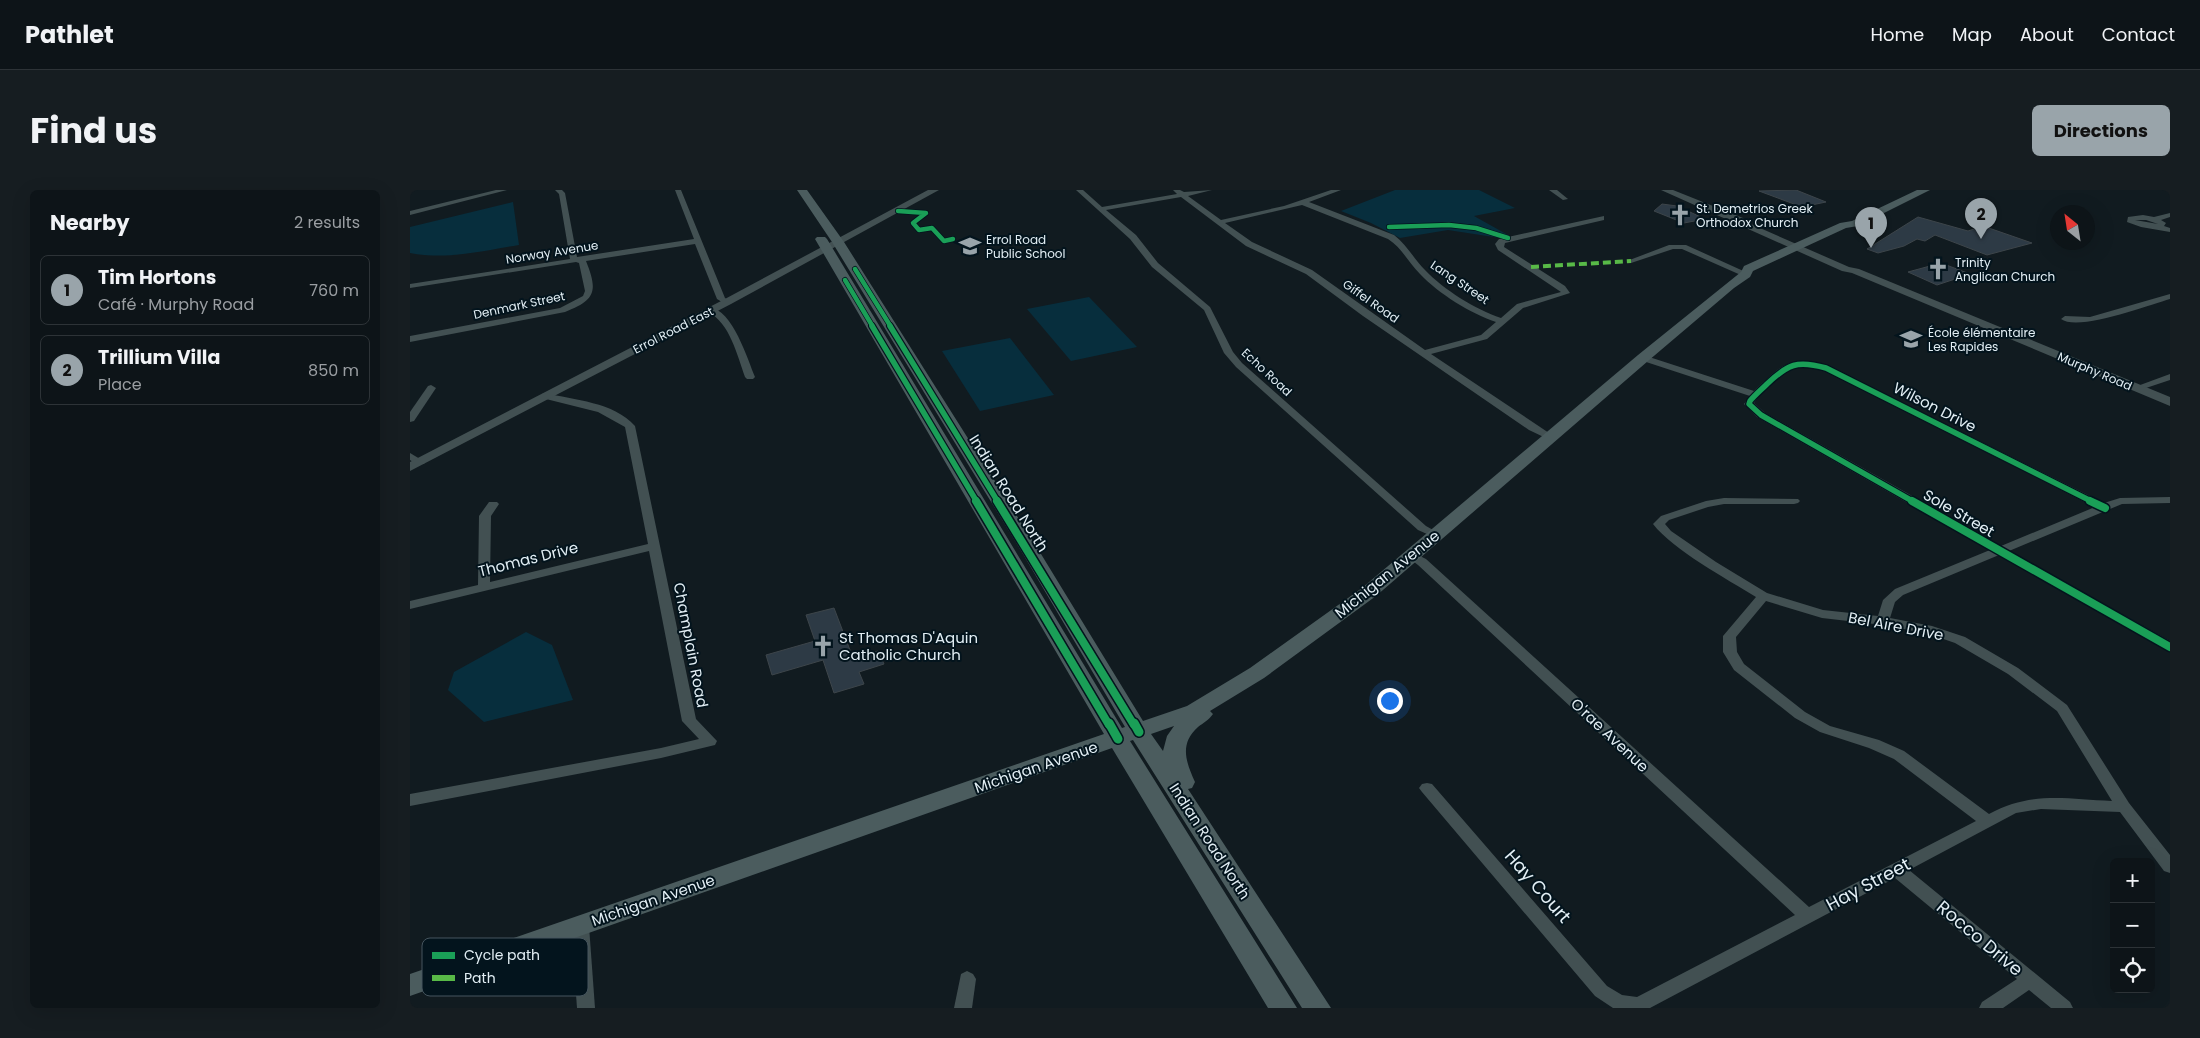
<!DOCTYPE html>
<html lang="en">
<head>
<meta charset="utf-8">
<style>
	body { margin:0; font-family:Poppins,sans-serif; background:#161d21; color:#f1f3f6 }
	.controls { position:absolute; right:15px; bottom:15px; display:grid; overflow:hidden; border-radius:8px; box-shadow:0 5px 20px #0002 }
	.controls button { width:45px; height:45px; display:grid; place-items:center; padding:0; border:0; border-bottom:1px solid #2d3337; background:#0d1418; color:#f1f3f6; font:25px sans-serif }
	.compass { position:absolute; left:1640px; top:15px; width:45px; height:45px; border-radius:50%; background:#0d1418; box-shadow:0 5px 20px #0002; rotate:330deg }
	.you { position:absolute; left:979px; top:510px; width:18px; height:18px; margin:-12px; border:4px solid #fff; border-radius:50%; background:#1a73e8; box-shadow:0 0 0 8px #1a73e833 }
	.badge { display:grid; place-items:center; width:32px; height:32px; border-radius:50%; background:#99a4aa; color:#111; font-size:16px; font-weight:700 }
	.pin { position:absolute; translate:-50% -41px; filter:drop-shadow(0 1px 2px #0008) }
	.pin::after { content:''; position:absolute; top:26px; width:18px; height:15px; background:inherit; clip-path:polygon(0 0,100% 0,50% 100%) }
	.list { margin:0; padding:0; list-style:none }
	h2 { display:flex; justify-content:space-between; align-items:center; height:65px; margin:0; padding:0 20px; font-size:21px }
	h2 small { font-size:16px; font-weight:400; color:#9a9ea2 }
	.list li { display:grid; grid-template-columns:32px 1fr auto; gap:15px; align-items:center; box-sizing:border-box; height:70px; margin:0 10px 10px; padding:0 10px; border:1px solid #2d3337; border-radius:8px }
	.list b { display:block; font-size:19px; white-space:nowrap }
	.list p { margin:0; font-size:16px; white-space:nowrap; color:#9a9ea2 }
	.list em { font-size:16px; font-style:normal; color:#9a9ea2 }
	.icon { flex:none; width:28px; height:28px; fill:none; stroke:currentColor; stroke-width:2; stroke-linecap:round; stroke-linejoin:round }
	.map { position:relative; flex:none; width:1760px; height:818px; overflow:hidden; border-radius:8px }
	header { display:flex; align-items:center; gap:30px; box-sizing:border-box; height:70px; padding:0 25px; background:#0d1418; border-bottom:1px solid #2d3337 }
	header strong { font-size:24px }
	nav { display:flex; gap:28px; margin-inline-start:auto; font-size:18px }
	.intro { display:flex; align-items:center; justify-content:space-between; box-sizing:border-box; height:120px; padding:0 30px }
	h1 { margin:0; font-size:35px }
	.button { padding:12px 22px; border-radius:8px; background:#99a4aa; color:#111; font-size:18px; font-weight:700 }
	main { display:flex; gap:30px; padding:0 30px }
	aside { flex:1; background:#0d1418; border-radius:8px; box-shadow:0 5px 20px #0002 }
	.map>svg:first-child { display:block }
	.green { fill:#072e3d }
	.building { fill:#2d3a45; stroke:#3d454a }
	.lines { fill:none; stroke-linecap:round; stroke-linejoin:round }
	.minor { fill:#425052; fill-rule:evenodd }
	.tertiary { fill:#425052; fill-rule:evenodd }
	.secondary { fill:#4b5c5e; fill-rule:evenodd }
	.quiet { stroke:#58b947; stroke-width:4; stroke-dasharray:8 4; stroke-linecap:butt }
	.cycleway-far3-casing { stroke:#03141d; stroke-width:6 }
	.cycleway-far2-casing { stroke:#03141d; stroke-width:8 }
	.cycleway-far1-casing { stroke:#03141d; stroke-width:11 }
	.cycleway-casing { stroke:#03141d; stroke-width:12 }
	.cycleway-far3 { stroke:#1a9f57; stroke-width:4.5 }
	.cycleway-far2 { stroke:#1a9f57; stroke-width:5.5 }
	.cycleway-far1 { stroke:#1a9f57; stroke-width:8 }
	.cycleway { stroke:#1a9f57; stroke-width:9 }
	.labels { text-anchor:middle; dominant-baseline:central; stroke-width:4; stroke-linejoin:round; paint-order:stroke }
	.far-poi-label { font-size:12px; fill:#e2eef4; stroke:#03141d; text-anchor:start }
	.far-street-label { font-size:12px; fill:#e2eef4; stroke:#03141d }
	.street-label { font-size:15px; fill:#e2eef4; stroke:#03141d }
	.poi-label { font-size:15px; fill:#e2eef4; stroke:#03141d; text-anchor:start }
	.near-street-label { font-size:18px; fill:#e2eef4; stroke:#03141d }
	.key { fill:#03141d; stroke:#46555e; stroke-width:1 }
	.key-label { font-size:14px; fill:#e2eef4 }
</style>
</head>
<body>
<header>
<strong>Pathlet</strong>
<nav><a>Home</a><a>Map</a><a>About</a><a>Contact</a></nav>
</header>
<div class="intro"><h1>Find us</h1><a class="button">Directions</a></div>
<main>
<aside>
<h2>Nearby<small>2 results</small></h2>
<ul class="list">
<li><span class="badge">1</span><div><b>Tim Hortons</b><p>Café · Murphy Road</p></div><em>760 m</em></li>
<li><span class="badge">2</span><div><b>Trillium Villa</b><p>Place</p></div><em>850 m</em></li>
</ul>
</aside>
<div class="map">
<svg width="1760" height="818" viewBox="0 0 1760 818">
	<rect width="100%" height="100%" fill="#111b20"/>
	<!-- green -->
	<g class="green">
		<polygon points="985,0 1069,0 1105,18 1064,26 1098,45 1090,48 1038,40 990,48 961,33 931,21"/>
		<path d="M103,12L109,55C72,61 37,70 0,63V37Z"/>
		<polygon points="679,107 727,157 661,171 617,119"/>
		<polygon points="600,148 644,205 570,221 532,161"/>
		<polygon points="116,442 142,455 163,510 74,532 38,500 44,482"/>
	</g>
	<!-- building -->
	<g class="building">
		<polygon points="1386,0 1416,12 1392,17 1349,1"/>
		<polygon points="1252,14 1267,16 1295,29 1274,33 1244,21"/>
		<polygon points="1508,27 1558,41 1573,36 1622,53 1577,65 1525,45 1515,51 1507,49 1494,56 1468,63 1457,59"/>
		<polygon points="1531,73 1560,84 1527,95 1498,82"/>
		<polygon points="424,418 443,468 468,461 474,474 449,482 454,494 424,503 413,470 362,485 356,465 405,451 396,425"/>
	</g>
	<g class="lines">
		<!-- minor -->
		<g class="minor">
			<polygon points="86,0 97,0 0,25 0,21"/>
			<path d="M145,0H152L155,3L167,67L284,49L265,0H271L315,108L321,112L317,115L307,109L285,54L176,71C188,101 186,110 155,122L0,152V146L150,118L173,106L175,101L169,73L166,72L0,98V94L160,69L149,4Z"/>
			<path d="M666,0H673L692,17L767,4L763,0H770L774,2L802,0L778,6L811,30L874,16L921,0H931L899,12L984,45C997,55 1004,69 1015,80C1034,100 1065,119 1091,128L1107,114L1151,102L1088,60L1085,54L1089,49L1194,26V30L1095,53L1094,57L1155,96L1160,103L1113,118L1077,149L1021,164L1145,247L1140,250L1119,240L953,126L896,84L836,56L771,7L696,20L726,45L748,73L800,117L823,162L832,173L1016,336L1032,345L1026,348L1008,340L826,177L814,163L794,120L742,77L720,49ZM892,15L978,49C992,58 998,72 1010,84C1029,104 1060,123 1086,132L1071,145L1015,160L902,80L842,52L815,33Z"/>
			<polygon points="1139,0 1147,0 1158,9 1153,10"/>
			<path d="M1760,23V27L1751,30L1756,33L1754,36L1760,38V42L1731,37L1717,32L1718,27L1733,25L1744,27ZM1725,30H1736L1748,34Z"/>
			<polygon points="1259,55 1276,55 1340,84 1333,86 1272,59 1263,59 1221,73 1217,71"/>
			<path d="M1760,104V109C1739,115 1668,142 1651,129L1655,126L1680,127Z"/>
			<path d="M298,118C321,115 338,170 345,187L343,189H337L335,187C327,165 320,133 298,122Z"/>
			<path d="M1233,165L1344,201C1373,174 1378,165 1419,176L1694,313L1710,308L1760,307V313L1712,314L1599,361L1760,451V461L1589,365L1493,405L1485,412L1480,428L1522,436L1555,447L1608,478L1657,515L1719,613L1760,665V683L1754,681L1710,622L1631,619L1606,623L1499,680L1660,812L1663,818H1641L1619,800L1593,818H1569L1572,812L1607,789L1485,688L1240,818H1203L1185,806L1012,602L1009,598L1012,594L1017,593L1022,594L1197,796L1212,805L1227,807L1385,725L1008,375L996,366L1002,362L1016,369L1399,717L1566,631L1484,569L1459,558L1410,542L1385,528L1324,480L1313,462V446L1346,407C1317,389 1263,360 1243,334L1251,326L1296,311L1314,308L1388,309L1390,311L1388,313L1384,314H1314L1298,317L1259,330L1255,334L1261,341L1306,372L1357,403L1413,420L1468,426L1473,410L1485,399L1580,360L1347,227L1334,214L1340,206L1230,170L1228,168ZM1396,176L1413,180L1685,317L1591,356L1355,223L1344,213C1354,198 1376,176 1396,176ZM1356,411L1412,428L1473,435L1519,444L1545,453L1598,484L1647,521L1702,611C1655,609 1622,601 1579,624L1494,561L1469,550L1420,536L1395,522L1334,474L1327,462L1326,447Z"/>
			<polygon points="1760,184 1760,190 1727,201 1722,198"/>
			<polygon points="21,195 26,198 4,231 0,232 0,222 18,196"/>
			<path d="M135,203C164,210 204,212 225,236L286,529L307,551L305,555L251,568L0,616V604L251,558L289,549L272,531L239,361L0,419V411L68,395L69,326L79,312H87L89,314L81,326L80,392L238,354L215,237L188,222L132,208V204Z"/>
			<polygon points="0,263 15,272 14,274 6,274 0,270"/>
			<polygon points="170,729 176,731 179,736 185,818 167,818 161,736 164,731"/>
			<polygon points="557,781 563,784 566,789 562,818 544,818 551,784"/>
		</g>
		<!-- tertiary -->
		<g class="tertiary">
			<polygon points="518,0 529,0 321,114 0,281 0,272 313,110"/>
			<polygon points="1251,0 1263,0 1333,28 1334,31 1439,77 1449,79 1760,207 1760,216 1442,83 1432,81"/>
		</g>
		<!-- secondary -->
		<path class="secondary" d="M387,0H397L434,52L631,364L733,531L777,516L840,478L952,398L1228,165L1331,82L1334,76L1430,33L1442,31L1507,0H1520L1448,36L1436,38L1343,81L1340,87L1324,98L1238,171L966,406L854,488L800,521L803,524C799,530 793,533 788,537C769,554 776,572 785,592L782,598L778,599L921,818H892L723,550L720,551L887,818H858L702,558L0,806V784L694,544L405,49L407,47H415L417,49L712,538L715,537L613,364L422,52ZM764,536L757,546L753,561L741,544Z"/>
		<!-- quiet -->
		<polyline class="quiet" points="1121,77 1221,71"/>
		<!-- cycleway-far3 casing -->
		<g class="cycleway-far3-casing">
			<g id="cycleway-far3">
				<polyline points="488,21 516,23 503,33 509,40 522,38 534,51 543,49"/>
				<polyline points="979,37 1039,35 1066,38 1098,48"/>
				<polyline points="445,79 481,137"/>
				<polyline points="435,90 463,137"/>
			</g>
		</g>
		<!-- cycleway-far2 casing -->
		<g class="cycleway-far2-casing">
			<g id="cycleway-far2">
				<polyline points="462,136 567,312"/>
				<polyline points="480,136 588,312"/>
				<path d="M1504,312L1351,225L1339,214L1340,211C1345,205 1351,200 1357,194C1378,174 1387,170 1416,178L1683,312"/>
			</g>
		</g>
		<!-- cycleway-far1 casing -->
		<g class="cycleway-far1-casing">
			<g id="cycleway-far1">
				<polyline points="566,311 699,535"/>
				<polyline points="587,311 724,535"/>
				<polyline points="1502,311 1760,457"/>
				<polyline points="1680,311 1695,318"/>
			</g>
		</g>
		<!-- cycleway casing -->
		<g class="cycleway-casing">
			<g id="cycleway">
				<polyline points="699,533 708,549"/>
				<polyline points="724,533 729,542"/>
			</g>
		</g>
		<!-- cycleway-far3 -->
		<use href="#cycleway-far3" class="cycleway-far3"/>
		<!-- cycleway-far2 -->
		<use href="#cycleway-far2" class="cycleway-far2"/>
		<!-- cycleway-far1 -->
		<use href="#cycleway-far1" class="cycleway-far1"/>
		<!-- cycleway -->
		<use href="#cycleway" class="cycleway"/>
	</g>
	<!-- icons -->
	<defs>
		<g id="church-bare" transform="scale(1.725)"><path d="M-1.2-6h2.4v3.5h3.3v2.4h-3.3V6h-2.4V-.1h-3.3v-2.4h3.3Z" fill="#99a4aa" stroke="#03141d" stroke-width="2.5" paint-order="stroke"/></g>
		<g id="school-bare" transform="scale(1.725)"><path d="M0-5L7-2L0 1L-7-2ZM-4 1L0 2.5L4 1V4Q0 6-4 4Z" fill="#99a4aa" stroke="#03141d" stroke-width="2.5" paint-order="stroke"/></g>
	</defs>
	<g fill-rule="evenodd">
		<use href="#church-bare" x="1270" y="25"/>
		<use href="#school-bare" x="560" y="56"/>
		<use href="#church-bare" x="1528" y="79"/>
		<use href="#school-bare" x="1501" y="149"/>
		<use href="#church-bare" x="413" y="456"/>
	</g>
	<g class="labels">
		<!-- far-poi labels -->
		<g class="far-poi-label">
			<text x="1286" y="18">St. Demetrios Greek<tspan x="1286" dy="14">Orthodox Church</tspan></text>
			<text x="576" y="49">Errol Road<tspan x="576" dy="14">Public School</tspan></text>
			<text x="1545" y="72">Trinity<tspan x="1545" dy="14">Anglican Church</tspan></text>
			<text x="1518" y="142">École élémentaire<tspan x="1518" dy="14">Les Rapides</tspan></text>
		</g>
		<!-- far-street labels -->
		<g class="far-street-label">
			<text transform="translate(142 62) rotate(-9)">Norway Avenue</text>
			<text transform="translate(1050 92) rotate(34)">Lang Street</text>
			<text transform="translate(961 111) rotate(35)">Giffel Road</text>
			<text transform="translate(109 115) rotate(-12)">Denmark Street</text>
			<text transform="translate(263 140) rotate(-27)">Errol Road East</text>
			<text transform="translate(1685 181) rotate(23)">Murphy Road</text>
			<text transform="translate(857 182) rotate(43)">Echo Road</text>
		</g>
		<!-- street labels -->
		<g class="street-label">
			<text transform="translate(1525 217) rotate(27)">Wilson Drive</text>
			<text transform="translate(599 303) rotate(58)">Indian Road North</text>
			<text transform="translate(1549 323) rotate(30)">Sole Street</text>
			<text transform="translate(118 369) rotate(-14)">Thomas Drive</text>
			<text transform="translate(977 384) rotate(-39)">Michigan Avenue</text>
			<text transform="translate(1486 436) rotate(11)">Bel Aire Drive</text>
			<text transform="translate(281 455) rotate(79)">Champlain Road</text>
			<text transform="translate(1200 545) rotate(43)">O'rae Avenue</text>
			<text transform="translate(626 577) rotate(-19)">Michigan Avenue</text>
			<text transform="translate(800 651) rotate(57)">Indian Road North</text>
			<text transform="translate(243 710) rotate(-19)">Michigan Avenue</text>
		</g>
		<!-- poi labels -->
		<g class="poi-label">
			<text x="429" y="447">St Thomas D'Aquin<tspan x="429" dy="17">Catholic Church</tspan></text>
		</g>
		<!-- near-street labels -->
		<g class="near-street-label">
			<text transform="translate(1458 694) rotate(-28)">Hay Street</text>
			<text transform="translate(1128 696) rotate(49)">Hay Court</text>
			<text transform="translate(1570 748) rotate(40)">Rocco Drive</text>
		</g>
	</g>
	<!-- legend -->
	<rect x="12" y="748" width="166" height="58" rx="8" class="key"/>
	<rect x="22" y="762" width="23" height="7" fill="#1a9f57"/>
	<rect x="22" y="785" width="23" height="6" fill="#58b947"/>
	<g class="key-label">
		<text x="54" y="770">Cycle path</text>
		<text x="54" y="793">Path</text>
	</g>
</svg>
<div class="controls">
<button>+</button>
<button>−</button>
<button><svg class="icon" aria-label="locate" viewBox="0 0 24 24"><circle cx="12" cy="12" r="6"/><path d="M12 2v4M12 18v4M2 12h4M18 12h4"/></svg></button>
</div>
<svg class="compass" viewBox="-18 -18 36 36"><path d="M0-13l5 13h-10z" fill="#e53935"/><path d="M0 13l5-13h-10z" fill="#9a9ea2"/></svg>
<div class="you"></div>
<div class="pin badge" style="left:1461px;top:58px">1</div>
<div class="pin badge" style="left:1571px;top:49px">2</div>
</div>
</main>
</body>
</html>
